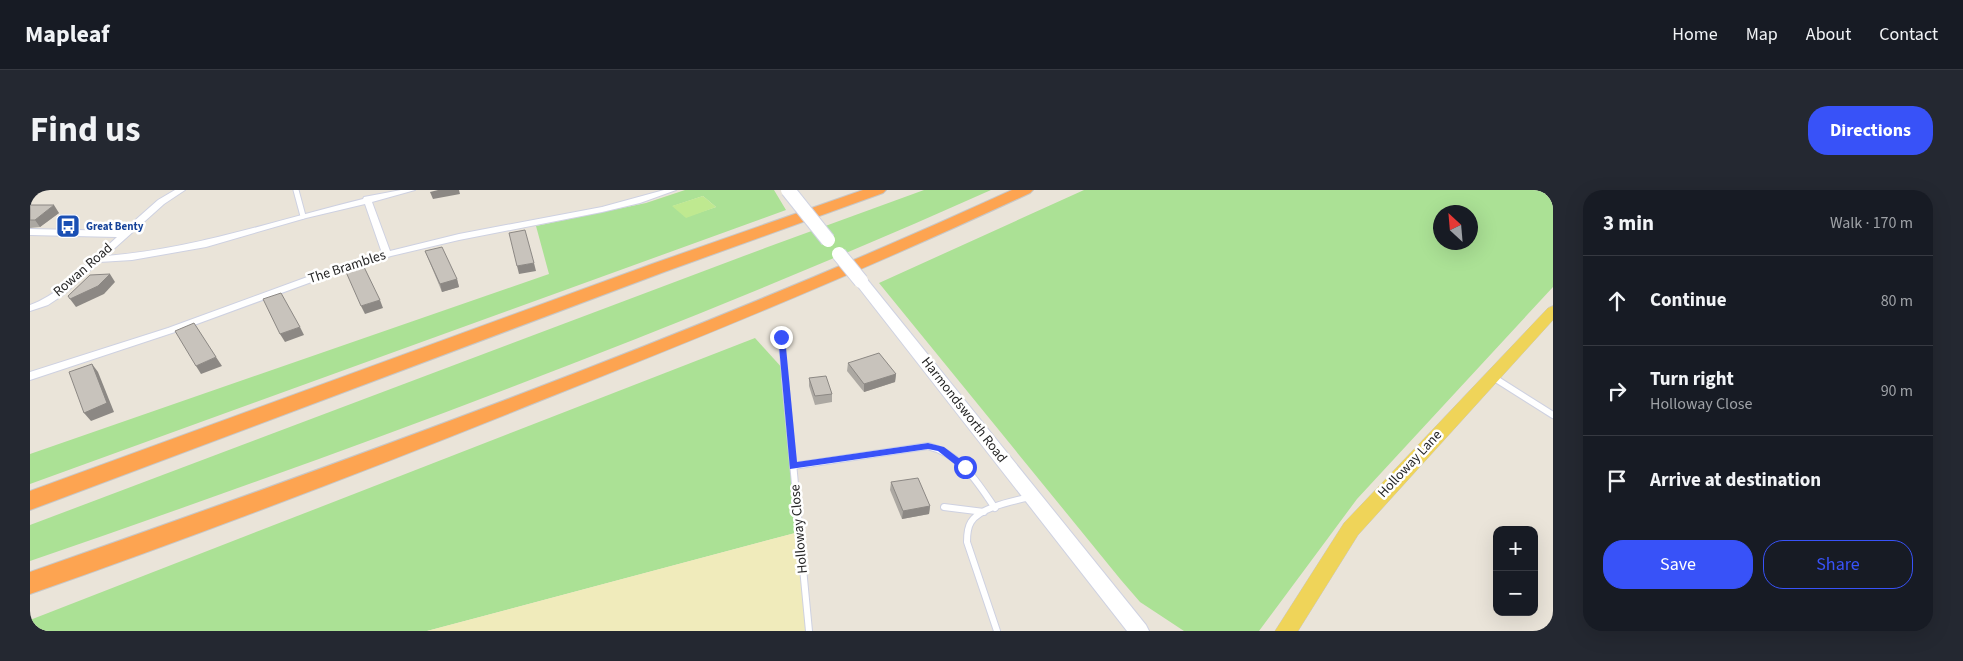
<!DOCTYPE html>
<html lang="en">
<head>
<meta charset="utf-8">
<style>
	body { margin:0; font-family:"Source Sans 3",sans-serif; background:#242831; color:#f1f3f6 }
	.controls { position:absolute; right:15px; bottom:15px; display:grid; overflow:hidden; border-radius:10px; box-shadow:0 5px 20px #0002 }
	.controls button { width:45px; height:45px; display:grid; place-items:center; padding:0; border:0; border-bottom:1px solid #363941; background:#171b24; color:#f1f3f6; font:25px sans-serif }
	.compass { position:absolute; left:1403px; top:15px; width:45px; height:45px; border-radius:50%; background:#171b24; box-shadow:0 5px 20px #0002; rotate:334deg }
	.stop { position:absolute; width:15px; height:15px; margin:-11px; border:4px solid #3852f8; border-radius:50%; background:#fff }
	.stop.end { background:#3852f8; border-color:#fff; box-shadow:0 1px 5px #0008 }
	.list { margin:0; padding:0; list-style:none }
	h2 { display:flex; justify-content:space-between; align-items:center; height:65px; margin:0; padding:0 20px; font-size:21px }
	h2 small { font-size:16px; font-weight:400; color:#9ea1a6 }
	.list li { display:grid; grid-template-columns:32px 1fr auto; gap:15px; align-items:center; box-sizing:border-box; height:90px; padding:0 20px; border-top:1px solid #363941 }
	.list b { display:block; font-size:19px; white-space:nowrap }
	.list p { margin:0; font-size:16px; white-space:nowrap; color:#9ea1a6 }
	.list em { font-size:16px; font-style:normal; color:#9ea1a6 }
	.actions { display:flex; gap:10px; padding:15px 20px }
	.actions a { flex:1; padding:11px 0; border:1px solid #3852f8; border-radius:20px; text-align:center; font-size:18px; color:#3852f8 }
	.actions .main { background:#3852f8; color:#fff }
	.icon { flex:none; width:28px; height:28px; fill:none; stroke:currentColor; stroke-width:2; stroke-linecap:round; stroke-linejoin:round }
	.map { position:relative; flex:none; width:1523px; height:441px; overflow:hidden; border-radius:20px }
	header { display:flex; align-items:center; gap:30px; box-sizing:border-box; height:70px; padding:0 25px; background:#171b24; border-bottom:1px solid #363941 }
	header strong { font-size:24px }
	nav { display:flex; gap:28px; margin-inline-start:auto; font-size:18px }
	.intro { display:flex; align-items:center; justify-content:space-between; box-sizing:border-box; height:120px; padding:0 30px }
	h1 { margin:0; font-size:35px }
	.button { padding:12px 22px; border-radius:20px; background:#3852f8; color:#fff; font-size:18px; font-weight:700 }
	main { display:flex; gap:30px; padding:0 30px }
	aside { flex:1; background:#171b24; border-radius:20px; box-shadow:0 5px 20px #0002 }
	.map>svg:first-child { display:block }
	.green { fill:#abe195; fill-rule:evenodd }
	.sand { fill:#f0ebbb }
	.pitch { fill:#bfe990 }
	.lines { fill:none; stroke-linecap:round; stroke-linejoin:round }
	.lane-far1-casing { stroke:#ced1e1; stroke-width:7 }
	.lane-casing { stroke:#ced1e1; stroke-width:8 }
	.street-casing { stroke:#ced1e1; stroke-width:2 }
	.secondary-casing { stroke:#ced1e1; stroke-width:2 }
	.primary-casing { stroke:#c7c7c7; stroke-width:1 }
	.highway-casing { stroke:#c7c7c7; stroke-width:2 }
	.lane-far1 { stroke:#fff; stroke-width:5 }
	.lane { stroke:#fff; stroke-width:6 }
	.street { fill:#fff; fill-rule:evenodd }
	.secondary { fill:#fff; fill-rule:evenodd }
	.primary { fill:#efd459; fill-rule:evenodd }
	.highway { fill:#fda451; fill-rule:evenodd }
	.secondary-bridge-casing { stroke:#ced1e1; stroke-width:16; stroke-linecap:butt }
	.secondary-bridge { stroke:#fff; stroke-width:14 }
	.wall { fill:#aca8a2 }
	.shaded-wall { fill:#8c8884 }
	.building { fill:#c8c3bc; stroke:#8c8884 }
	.route { fill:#3852f8 }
	.labels { text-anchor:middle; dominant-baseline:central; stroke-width:5; stroke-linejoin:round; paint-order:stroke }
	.far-transit-label { font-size:11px; font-weight:bold; fill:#164399; stroke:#fff; text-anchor:start }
	.street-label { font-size:14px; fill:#272727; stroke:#fff }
</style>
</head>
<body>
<header>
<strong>Mapleaf</strong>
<nav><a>Home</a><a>Map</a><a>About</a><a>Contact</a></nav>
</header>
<div class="intro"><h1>Find us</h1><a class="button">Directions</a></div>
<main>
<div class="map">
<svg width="1523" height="441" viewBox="0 0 1523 441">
	<rect width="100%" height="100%" fill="#eae4d9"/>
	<!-- green -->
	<g class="green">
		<path d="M655,0H744L756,20L0,294V264L519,84L506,36L616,13ZM673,6L686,17L656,27L643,16Z"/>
		<path d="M894,0H961C647,140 325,259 0,371V335L735,58Z"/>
		<path d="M1054,0H1523V97L1327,309L1229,441H1154L1110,412L1091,390L849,93ZM1410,22H1440V52H1410Z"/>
		<polygon points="725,148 754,180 769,342 397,441 0,441 0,430"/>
	</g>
	<!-- sand -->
	<polygon class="sand" points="769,342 779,441 397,441"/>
	<!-- pitch -->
	<polygon class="pitch" points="673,6 686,17 656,28 642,16"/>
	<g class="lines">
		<!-- lane-far1 casing -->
		<g class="lane-far1-casing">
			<g id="lane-far1">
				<polyline points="266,0 273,26"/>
				<polyline points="751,147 755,190"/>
				<polyline points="1463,187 1468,190"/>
			</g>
		</g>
		<!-- lane casing -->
		<g class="lane-casing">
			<g id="lane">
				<polyline points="755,189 779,441"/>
				<polyline points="1466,189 1523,225"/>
				<path d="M763,276L898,256C931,264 947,292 965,318"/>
				<polyline points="914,317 954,322"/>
				<path d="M967,441L937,352C937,346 937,338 941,332C950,317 984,311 1000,307"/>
			</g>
		</g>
		<!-- street casing -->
		<g class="street-casing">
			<path id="street" d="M145,0H155L134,14L76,66C164,59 247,30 333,9L334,7L371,0H385L342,12L360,61L429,44L572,17L634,0H646L610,13L572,22L429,50L361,66L287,90L145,142L0,190V182L138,138L280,86L352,63L335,14L276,28L176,57L102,70L69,72L33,105L18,115L0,121V115C32,104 62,69 87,47L0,45V39L93,41L128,10Z"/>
		</g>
		<!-- secondary casing -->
		<g class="secondary-casing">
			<polygon id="secondary" points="831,87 836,88 1116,435 1119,441 1097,441 826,94 824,91"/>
		</g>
		<!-- primary casing -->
		<g class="primary-casing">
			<polygon id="primary" points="1523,116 1523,130 1328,345 1268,441 1245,441 1314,333 1518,118"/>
		</g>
		<!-- highway casing -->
		<g class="highway-casing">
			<g id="highway">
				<polygon points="833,0 856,0 853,3 634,82 0,320 0,301 622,74"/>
				<path d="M982,0H1003L1000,3C842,77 679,144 517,208C346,277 174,343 0,404V382C331,266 663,146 982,0Z"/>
			</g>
		</g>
		<!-- lane-far1 -->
		<use href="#lane-far1" class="lane-far1"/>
		<!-- lane -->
		<use href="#lane" class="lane"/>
		<!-- street -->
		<use href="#street" class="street"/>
		<!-- secondary -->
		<use href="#secondary" class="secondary"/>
		<!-- primary -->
		<use href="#primary" class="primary"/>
		<!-- highway -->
		<use href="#highway" class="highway"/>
		<!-- secondary-bridge casing -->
		<g class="secondary-bridge-casing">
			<g id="secondary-bridge">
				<polyline points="758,0 798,50"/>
				<polyline points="809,64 831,91"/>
			</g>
		</g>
		<!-- secondary-bridge -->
		<use href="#secondary-bridge" class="secondary-bridge"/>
	</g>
	<!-- wall -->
	<g class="wall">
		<polygon points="0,15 29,23 10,37 0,38"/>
		<polygon points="395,61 427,89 429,97 412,102"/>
		<polygon points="818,173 866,184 865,192 834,202 817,181"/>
		<polygon points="779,188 802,204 802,212 785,215 779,196"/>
		<polygon points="861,292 900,316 899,324 872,329 860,300"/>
	</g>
	<!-- shaded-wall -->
	<g class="shaded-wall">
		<polygon points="408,0 429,0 430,4 403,9 400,2"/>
		<polygon points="24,15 29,23 10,37 5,30"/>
		<polygon points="504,73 506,81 489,84 487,76"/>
		<polygon points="80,84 85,92 74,104 46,117 40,109"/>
		<polygon points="427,89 429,97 412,102 410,94"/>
		<polygon points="350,110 353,118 335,124 331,116"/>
		<polygon points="270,137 274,145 255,152 250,144"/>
		<polygon points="186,167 192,176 171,184 166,176"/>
		<polygon points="62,174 68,182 84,222 61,231 54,223"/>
		<polygon points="866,184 865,192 834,202 834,194"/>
		<polygon points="900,316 899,324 872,329 873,321"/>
	</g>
	<!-- building -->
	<g class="building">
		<polygon points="0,15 24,15 5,30 0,30"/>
		<polygon points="495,40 504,73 487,76 479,43"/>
		<polygon points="412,57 427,89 410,94 395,61"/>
		<polygon points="334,77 350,110 331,116 316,82"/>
		<polygon points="80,84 68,96 40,109 38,106 60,85"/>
		<polygon points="251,103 270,137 250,144 233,109"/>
		<polygon points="164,133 186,167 166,176 145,141"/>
		<polygon points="849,163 866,184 834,194 818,173"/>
		<polygon points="62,174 77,213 54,223 39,182"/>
		<polygon points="796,186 802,204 785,206 779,188"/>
		<polygon points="888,288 900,316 873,321 861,292"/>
	</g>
	<!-- route -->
	<polygon class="route" points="748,145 755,147 767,272 898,253 914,257 938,275 938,280 932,280 908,261 898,259 760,279"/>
	<!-- icons -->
	<defs>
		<g id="bus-square" transform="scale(1.25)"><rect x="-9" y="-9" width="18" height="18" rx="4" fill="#1a4fb4" stroke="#fff"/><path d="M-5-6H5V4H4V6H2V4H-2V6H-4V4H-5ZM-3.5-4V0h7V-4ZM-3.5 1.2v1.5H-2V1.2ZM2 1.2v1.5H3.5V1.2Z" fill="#fff"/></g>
	</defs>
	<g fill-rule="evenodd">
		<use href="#bus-square" x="38" y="36"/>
	</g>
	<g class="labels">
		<!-- far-transit labels -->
		<g class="far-transit-label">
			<text x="56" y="36">Great Benty</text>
		</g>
		<!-- street labels -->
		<g class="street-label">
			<text transform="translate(317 77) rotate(-18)">The Brambles</text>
			<text transform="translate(53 80) rotate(-41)">Rowan Road</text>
			<text transform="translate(934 220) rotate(52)">Harmondsworth Road</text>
			<text transform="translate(1380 274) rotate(-47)">Holloway Lane</text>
			<text transform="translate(769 339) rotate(-95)">Holloway Close</text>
		</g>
	</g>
</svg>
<div class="controls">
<button>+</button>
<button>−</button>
</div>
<svg class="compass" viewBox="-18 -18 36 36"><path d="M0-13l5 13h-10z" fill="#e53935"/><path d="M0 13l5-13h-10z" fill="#9ea1a6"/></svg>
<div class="stop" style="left:935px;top:277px"></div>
<div class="stop end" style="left:751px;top:147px"></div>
</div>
<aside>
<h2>3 min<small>Walk · 170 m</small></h2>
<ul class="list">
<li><svg class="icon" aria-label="ahead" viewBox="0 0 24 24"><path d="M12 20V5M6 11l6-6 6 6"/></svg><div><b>Continue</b></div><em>80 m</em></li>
<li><svg class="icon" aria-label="right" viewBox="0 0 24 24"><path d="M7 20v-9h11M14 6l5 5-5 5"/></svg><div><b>Turn right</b><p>Holloway Close</p></div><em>90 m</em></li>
<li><svg class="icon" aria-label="arrive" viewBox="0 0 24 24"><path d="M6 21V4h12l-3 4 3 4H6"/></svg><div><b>Arrive at destination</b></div></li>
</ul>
<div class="actions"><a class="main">Save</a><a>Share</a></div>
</aside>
</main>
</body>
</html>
